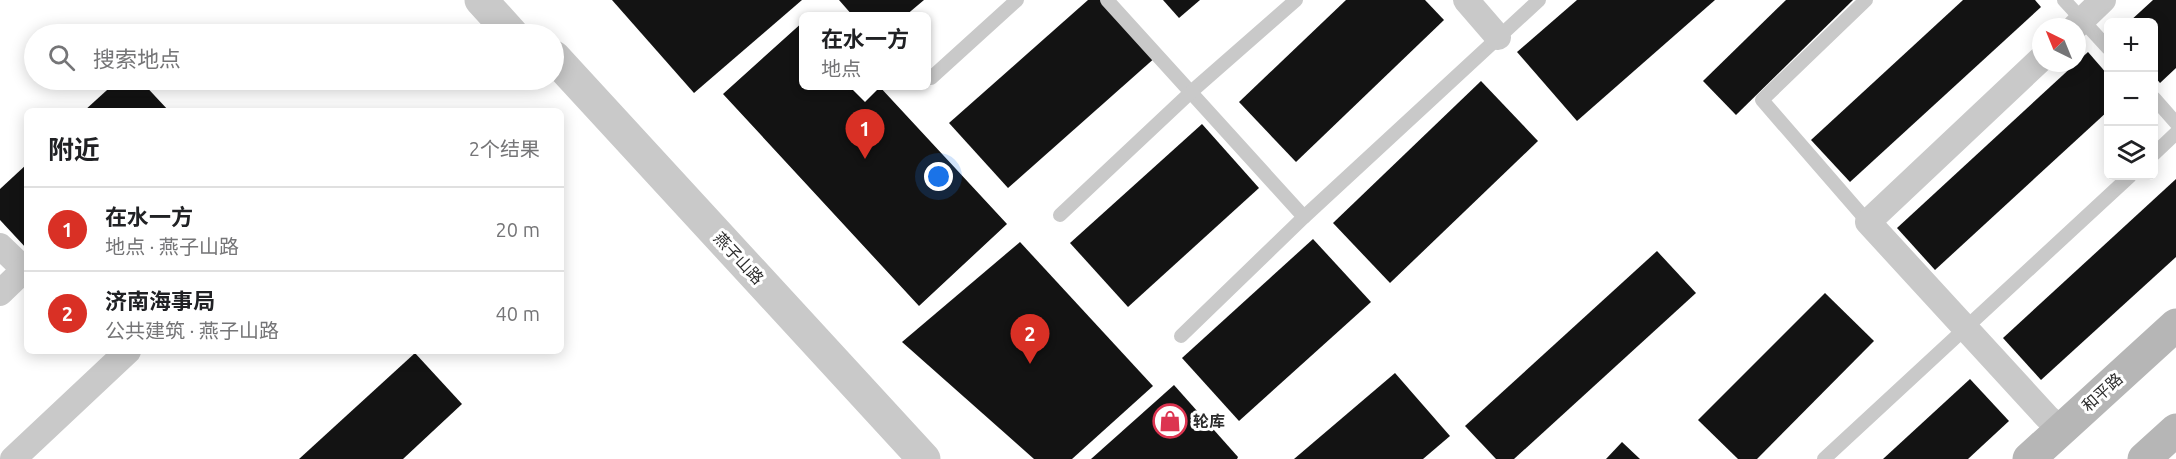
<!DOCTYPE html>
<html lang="zh">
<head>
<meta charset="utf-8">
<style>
	body { margin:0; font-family:Ubuntu,"Noto Sans SC",sans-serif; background:#f6f6f6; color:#202124 }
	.controls { position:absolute; right:18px; top:18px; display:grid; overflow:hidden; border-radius:9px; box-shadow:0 3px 15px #0003 }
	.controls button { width:54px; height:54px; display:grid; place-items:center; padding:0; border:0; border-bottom:2px solid #e0e0e0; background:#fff; color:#202124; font:30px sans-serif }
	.compass { position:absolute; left:2032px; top:18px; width:54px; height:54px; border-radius:50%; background:#fff; box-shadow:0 3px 15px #0003; rotate:317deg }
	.you { position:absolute; left:939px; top:177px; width:21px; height:21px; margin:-15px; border:4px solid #fff; border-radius:50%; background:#1a73e8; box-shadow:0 0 0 9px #1a73e833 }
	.badge { display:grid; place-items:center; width:39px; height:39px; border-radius:50%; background:#d93025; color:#fff; font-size:20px; font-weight:700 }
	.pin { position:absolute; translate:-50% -50px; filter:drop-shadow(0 2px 3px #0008) }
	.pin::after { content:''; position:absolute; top:32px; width:21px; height:18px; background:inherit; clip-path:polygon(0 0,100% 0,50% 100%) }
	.popup { position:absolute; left:799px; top:12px; width:132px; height:78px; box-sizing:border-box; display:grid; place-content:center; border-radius:9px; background:#fff; filter:drop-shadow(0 2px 4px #0005); font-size:20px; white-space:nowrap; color:#757577 }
	.popup b { font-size:22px; color:#202124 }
	.popup::after { content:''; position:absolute; left:50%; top:100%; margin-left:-12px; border:12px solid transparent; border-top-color:#fff }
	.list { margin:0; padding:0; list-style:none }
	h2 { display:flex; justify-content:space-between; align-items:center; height:78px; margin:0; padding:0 24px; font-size:26px }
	h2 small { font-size:20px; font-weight:400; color:#757577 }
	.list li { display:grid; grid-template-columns:39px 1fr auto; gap:18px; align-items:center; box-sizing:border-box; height:84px; padding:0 24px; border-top:2px solid #e0e0e0 }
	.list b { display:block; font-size:22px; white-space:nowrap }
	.list p { margin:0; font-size:20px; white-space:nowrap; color:#757577 }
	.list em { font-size:20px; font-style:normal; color:#757577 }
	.icon { flex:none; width:33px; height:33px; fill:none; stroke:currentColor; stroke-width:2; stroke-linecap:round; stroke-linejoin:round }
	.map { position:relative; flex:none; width:2176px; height:459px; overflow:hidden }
	.search { position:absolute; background:#fff; box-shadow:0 3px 15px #0003; left:24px; top:24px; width:540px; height:66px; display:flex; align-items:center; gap:15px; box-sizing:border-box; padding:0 21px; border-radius:33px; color:#757577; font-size:22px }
	.panel { position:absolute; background:#fff; box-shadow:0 3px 15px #0003; left:24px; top:108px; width:540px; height:246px; border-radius:9px }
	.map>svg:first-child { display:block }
	.building { fill:#131313 }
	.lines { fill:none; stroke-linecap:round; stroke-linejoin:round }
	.service { stroke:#c9c9c9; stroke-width:14 }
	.minor { stroke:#c9c9c9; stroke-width:26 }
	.tertiary { stroke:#c9c9c9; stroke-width:33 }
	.secondary { stroke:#b6b6b6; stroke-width:33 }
	.labels { text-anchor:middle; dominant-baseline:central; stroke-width:6; stroke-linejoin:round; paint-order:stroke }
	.street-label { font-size:16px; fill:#2c2c2c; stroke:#fff }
	.poi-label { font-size:16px; font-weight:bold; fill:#2c2c2c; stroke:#fff; text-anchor:start }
</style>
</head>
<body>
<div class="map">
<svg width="2176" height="459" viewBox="0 0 2176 459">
	<rect width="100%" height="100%" fill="#fff"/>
	<!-- building -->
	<g class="building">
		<polygon points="612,0 802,0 694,93"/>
		<polygon points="839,0 924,0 905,16 853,16"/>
		<polygon points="1088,0 1108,0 1157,56 1008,188 949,123"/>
		<polygon points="1163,0 1200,0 1179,18"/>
		<polygon points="1346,0 1425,0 1444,20 1296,162 1239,102"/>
		<polygon points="1577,0 1715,0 1577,121 1517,52"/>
		<polygon points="1786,0 1853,0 1736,115 1703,81"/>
		<polygon points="1963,0 2035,0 2041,7 1850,182 1811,140"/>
		<polygon points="2153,0 2176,0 2176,68 2160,83 2154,76 2154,22 2129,22"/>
		<polygon points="804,21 804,86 879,86 1007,224 919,306 723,94"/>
		<polygon points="2088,52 2108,75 2108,111 1935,270 1897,228"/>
		<polygon points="118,80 140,80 169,111 84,111"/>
		<polygon points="1481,81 1538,141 1390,283 1333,223"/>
		<polygon points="1202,124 1259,188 1128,307 1070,243"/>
		<polygon points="27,164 27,249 0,220 0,189"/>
		<polygon points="2176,179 2176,257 2041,380 2003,338"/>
		<polygon points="1313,239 1371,302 1239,421 1182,358"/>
		<polygon points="1020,242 1153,386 1072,459 1034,459 902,342"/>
		<polygon points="1657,251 1696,293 1514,459 1496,459 1465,426"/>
		<polygon points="1825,293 1874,341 1757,459 1738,459 1698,420"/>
		<polygon points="415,353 462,404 403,459 299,459"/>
		<polygon points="1395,373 1450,436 1423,459 1294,459"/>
		<polygon points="1970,379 2009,421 1968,459 1883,459"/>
		<polygon points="1174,385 1238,457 1237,459 1091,459"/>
		<polygon points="1622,442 1640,459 1606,459"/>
	</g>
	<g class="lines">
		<!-- service -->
		<g class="service">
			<polyline points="1107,0 1304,217"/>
			<polyline points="1866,0 1762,100 1868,222"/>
			<polyline points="2064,0 2108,48"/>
			<polyline points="931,78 1017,0"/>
			<polyline points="2154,98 2176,123"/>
			<polyline points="2154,154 2176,133"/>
			<polyline points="1060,215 1191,92 1296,0"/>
			<polyline points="1181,336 1304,217 1539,0"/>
			<polyline points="1824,459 2130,176"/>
		</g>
		<!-- minor -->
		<g class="minor">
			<polyline points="1466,0 1498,37"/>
			<polyline points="2075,27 2103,0"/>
			<polyline points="2041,59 1868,222 2047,417 2061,429"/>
			<polyline points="0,246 27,272"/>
			<polyline points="0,293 27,267"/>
			<polyline points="13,459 128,351"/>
		</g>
		<!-- tertiary -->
		<g class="tertiary">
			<polyline points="481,0 512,34"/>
			<polyline points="554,57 924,459"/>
		</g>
		<!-- secondary -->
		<g class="secondary">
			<polyline points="2029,459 2176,325"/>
			<polyline points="2144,459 2176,430"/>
		</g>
	</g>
	<!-- icons -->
	<defs>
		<g id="shop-ring" transform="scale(1.725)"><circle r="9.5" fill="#fff" stroke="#dc3450" stroke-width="1.5"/><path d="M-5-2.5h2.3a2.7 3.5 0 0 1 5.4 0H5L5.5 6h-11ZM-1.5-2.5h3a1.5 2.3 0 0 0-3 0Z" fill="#dc3450"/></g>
	</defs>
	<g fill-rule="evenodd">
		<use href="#shop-ring" x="1170" y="421"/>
	</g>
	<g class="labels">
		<!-- street labels -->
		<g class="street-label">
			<text transform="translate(739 258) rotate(47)">燕子山路</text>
			<text transform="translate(2102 392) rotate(-42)">和平路</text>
		</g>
		<!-- poi labels -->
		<g class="poi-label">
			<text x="1193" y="421">轮库</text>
		</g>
	</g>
</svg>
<div class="controls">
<button>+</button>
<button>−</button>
<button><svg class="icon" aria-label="layers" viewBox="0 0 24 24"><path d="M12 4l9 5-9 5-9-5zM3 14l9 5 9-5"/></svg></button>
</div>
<svg class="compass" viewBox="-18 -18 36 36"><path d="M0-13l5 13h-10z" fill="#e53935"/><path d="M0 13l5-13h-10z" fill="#757577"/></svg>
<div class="you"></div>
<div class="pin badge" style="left:865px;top:159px">1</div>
<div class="popup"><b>在水一方</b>地点</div>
<div class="pin badge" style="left:1030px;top:364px">2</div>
<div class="search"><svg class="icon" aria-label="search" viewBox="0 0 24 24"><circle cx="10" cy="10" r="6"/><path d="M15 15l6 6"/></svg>搜索地点</div>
<section class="panel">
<h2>附近<small>2个结果</small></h2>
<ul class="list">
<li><span class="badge">1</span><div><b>在水一方</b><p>地点 · 燕子山路</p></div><em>20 m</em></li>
<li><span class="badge">2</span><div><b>济南海事局</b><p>公共建筑 · 燕子山路</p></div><em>40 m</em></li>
</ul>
</section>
</div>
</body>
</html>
